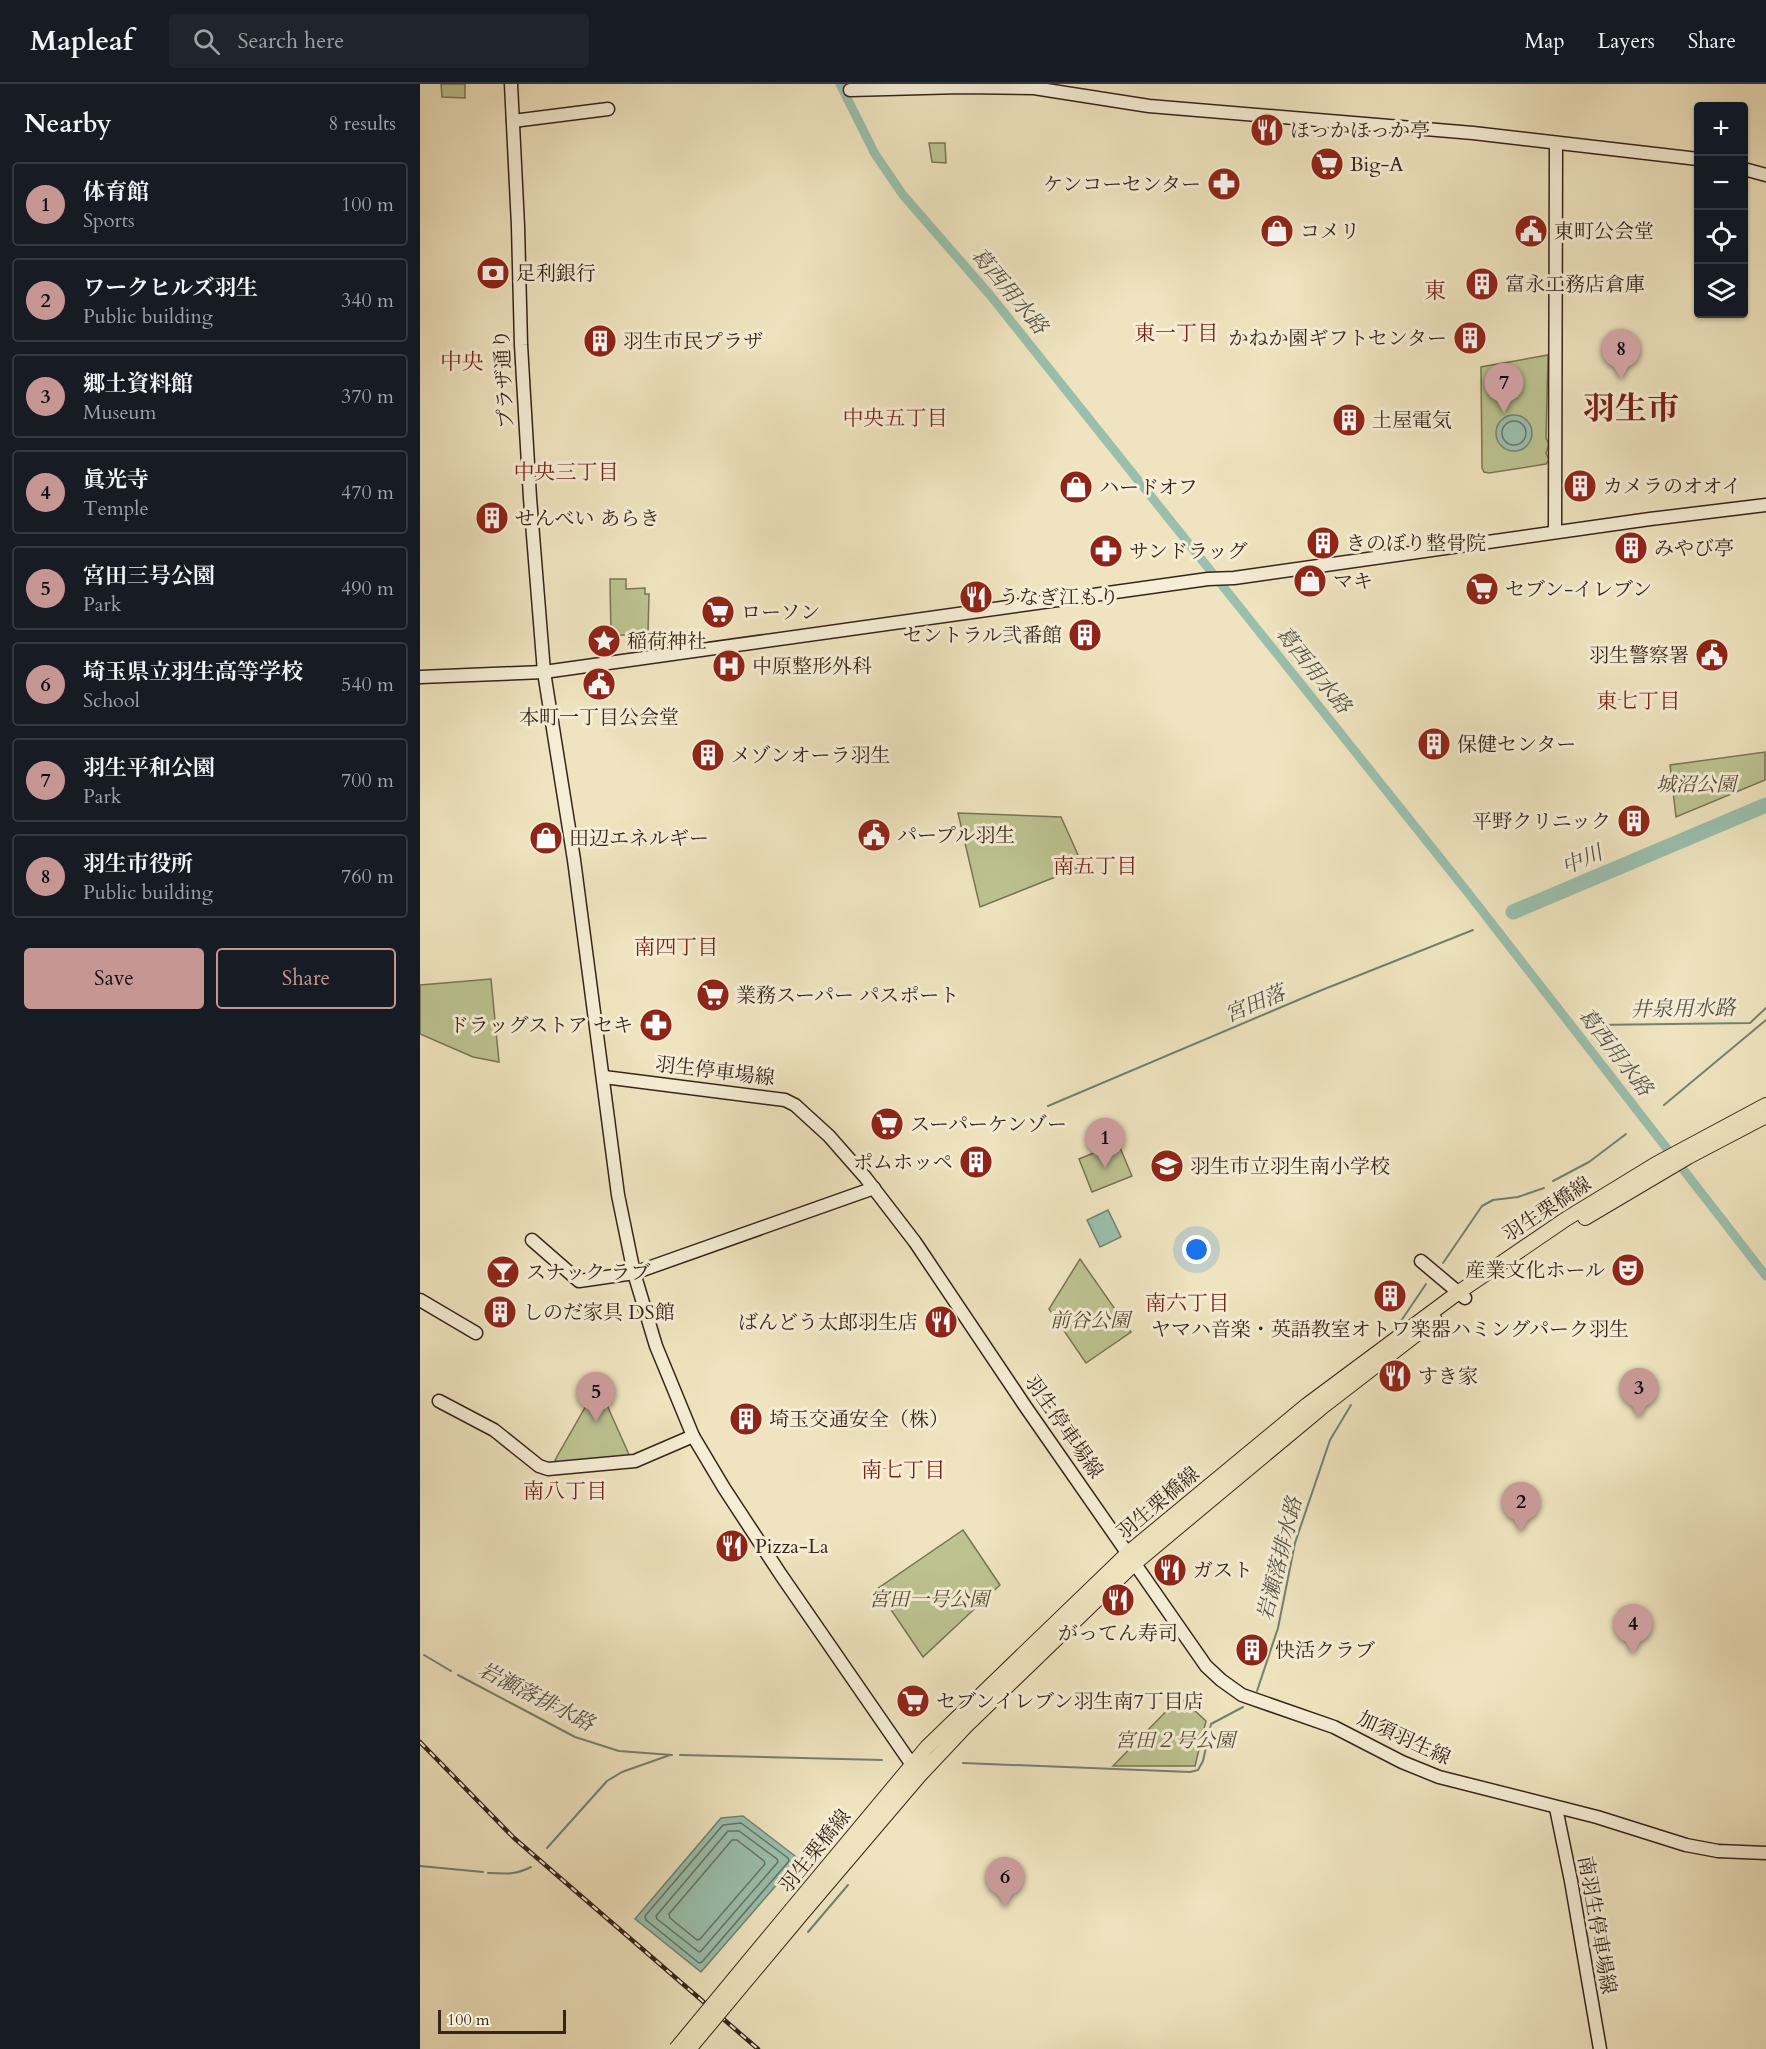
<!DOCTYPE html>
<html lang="en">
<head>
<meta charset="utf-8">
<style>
	body { margin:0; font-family:Cardo,"Noto Serif JP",serif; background:#20242c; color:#f1f3f6 }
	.controls { position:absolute; right:18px; top:18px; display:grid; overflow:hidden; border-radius:6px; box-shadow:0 2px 4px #0004 }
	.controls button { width:54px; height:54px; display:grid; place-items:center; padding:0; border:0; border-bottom:2px solid #363941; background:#171b24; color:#f1f3f6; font:30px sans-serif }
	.scale { position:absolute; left:18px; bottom:15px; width:128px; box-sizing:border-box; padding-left:6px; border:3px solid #37241c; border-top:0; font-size:16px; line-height:21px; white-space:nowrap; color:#37241c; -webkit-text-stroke:4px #f5edd5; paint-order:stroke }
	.you { position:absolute; left:777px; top:1166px; width:21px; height:21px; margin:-15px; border:4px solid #fff; border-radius:50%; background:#1a73e8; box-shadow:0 0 0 9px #1a73e833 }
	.badge { display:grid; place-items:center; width:39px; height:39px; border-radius:50%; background:#c59692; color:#111; font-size:20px; font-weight:700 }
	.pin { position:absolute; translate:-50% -50px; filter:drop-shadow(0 2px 3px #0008) }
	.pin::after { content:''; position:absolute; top:32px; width:21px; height:18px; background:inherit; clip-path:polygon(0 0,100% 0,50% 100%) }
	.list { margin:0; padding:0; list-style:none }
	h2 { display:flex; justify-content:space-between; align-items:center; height:78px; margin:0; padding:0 24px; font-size:26px }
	h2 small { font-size:20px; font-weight:400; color:#9ea1a6 }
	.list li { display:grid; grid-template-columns:39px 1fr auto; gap:18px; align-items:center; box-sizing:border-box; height:84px; margin:0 12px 12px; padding:0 12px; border:2px solid #363941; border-radius:6px }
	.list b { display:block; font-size:22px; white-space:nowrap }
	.list p { margin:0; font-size:20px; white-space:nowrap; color:#9ea1a6 }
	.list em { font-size:20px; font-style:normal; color:#9ea1a6 }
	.actions { display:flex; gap:12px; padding:18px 24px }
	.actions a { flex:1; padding:14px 0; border:2px solid #c59692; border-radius:6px; text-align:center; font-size:21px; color:#c59692 }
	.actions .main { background:#c59692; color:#111 }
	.icon { flex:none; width:33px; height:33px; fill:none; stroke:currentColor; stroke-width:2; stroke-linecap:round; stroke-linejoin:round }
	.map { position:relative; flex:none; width:1346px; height:1965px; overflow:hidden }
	header { display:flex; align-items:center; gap:36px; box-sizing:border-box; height:84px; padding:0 30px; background:#171b24; border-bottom:2px solid #363941 }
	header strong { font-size:28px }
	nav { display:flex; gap:33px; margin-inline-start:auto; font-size:21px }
	.search { width:420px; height:54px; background:#20242c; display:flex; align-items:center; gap:15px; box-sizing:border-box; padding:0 21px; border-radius:6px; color:#9ea1a6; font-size:22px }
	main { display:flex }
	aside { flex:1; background:#171b24 }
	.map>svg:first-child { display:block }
	.green { fill:#bcc390; stroke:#7a7456; stroke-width:1.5 }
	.water { fill:#9abfad; stroke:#728173; stroke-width:1.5 }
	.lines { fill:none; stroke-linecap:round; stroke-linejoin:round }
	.shore { stroke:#687264; stroke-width:1.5 }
	.stream { stroke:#728173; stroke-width:2 }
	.canal { stroke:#9abfad; stroke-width:9 }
	.river { stroke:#9abfad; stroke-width:15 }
	.secondary-casing { stroke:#37241c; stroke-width:15 }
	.primary-casing { stroke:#37241c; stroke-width:16 }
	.secondary { stroke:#f5edd5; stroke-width:12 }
	.primary { stroke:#efe4bf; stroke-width:14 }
	.rail-casing { stroke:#37241c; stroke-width:4.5 }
	.rail { stroke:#f5edd5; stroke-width:2; stroke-dasharray:7; stroke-linecap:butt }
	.primary-bridge-casing { stroke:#37241c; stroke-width:16; stroke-linecap:butt }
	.primary-bridge { stroke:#efe4bf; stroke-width:14 }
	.labels { text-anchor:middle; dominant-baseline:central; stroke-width:6; stroke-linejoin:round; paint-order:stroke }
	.poi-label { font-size:20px; fill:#37241c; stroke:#f5edd5; text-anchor:start }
	.street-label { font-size:20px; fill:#37241c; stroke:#f5edd5 }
	.park-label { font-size:20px; font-style:italic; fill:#584c39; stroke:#f5edd5 }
	.water-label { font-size:21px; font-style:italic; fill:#555248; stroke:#f5edd5 }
	.neighbourhood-label { font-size:21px; fill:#7a1f14; stroke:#f5edd5 }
	.quarter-label { font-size:22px; fill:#7a1f14; stroke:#f5edd5 }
	.town-label { font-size:32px; font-weight:bold; fill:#7a1f14; stroke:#f5edd5 }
</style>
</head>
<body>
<header>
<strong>Mapleaf</strong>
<div class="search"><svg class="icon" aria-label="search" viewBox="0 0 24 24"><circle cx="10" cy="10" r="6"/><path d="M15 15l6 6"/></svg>Search here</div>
<nav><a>Map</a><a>Layers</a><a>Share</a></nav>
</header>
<main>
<aside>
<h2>Nearby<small>8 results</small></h2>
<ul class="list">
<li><span class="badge">1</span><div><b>体育館</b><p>Sports</p></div><em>100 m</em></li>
<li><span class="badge">2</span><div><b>ワークヒルズ羽生</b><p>Public building</p></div><em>340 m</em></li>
<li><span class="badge">3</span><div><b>郷土資料館</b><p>Museum</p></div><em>370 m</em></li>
<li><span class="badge">4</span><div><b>眞光寺</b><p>Temple</p></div><em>470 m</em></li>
<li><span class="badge">5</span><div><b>宮田三号公園</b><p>Park</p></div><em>490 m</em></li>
<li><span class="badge">6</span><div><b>埼玉県立羽生高等学校</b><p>School</p></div><em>540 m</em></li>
<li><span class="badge">7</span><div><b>羽生平和公園</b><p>Park</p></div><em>700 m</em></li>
<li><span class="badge">8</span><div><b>羽生市役所</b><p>Public building</p></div><em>760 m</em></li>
</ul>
<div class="actions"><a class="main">Save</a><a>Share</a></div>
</aside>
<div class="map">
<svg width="1346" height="1965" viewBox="0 0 1346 1965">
	<rect width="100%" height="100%" fill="#efe4bf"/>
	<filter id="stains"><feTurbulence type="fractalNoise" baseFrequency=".00333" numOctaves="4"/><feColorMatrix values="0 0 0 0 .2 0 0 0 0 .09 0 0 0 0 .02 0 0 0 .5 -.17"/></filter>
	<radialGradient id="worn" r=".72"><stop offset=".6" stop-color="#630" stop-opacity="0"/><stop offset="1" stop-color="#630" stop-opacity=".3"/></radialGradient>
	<!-- green -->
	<g class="green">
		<polygon points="21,0 45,0 45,14 22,13"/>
		<polygon points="509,59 525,59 526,79 512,78"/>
		<polygon points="1128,271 1126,354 1129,360 1126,369 1129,376 1126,380 1069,389 1064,388 1062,384 1061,283"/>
		<polygon points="190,495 206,495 206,505 225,504 225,510 229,510 228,549 191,552"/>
		<polygon points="1345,668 1345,696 1256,733 1250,681"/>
		<polygon points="538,729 641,733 663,782 560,823"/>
		<polygon points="71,895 79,978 53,973 0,950 0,901"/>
		<polygon points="698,1059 712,1092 672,1108 659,1075"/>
		<polygon points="660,1175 711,1248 666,1279 629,1225"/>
		<polygon points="178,1301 211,1375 138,1380 135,1376"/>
		<polygon points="543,1446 580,1501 503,1573 457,1505"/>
		<polygon points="760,1613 786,1637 775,1682 693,1682"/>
	</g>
	<!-- water -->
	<g class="water">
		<circle cx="1094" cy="349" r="18"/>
		<polygon points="688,1126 701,1153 680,1163 667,1136"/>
		<polygon points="323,1732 379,1775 281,1888 215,1835 301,1734"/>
	</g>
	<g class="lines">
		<!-- shore -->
		<g class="shore">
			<circle cx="1094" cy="349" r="12"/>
			<polygon points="321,1739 368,1774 369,1777 282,1878 279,1879 226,1836 225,1832 303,1741"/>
			<polygon points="308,1747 319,1747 357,1775 358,1778 281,1867 279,1868 237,1835 236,1832"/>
			<polygon points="312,1756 317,1756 344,1777 345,1780 280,1855 277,1856 250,1834 249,1830"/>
		</g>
		<!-- stream -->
		<g class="stream">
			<polyline points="1173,941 1330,939 1346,924"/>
			<polyline points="1244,1021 1346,936"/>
			<polyline points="628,1022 897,908 1053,846"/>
			<polyline points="1133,1097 1169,1078 1206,1050"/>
			<polyline points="1023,1179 1062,1122 1073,1116 1098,1113 1124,1104"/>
			<polyline points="981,1237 1006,1200"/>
			<polyline points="4,1571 31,1587"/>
			<polyline points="38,1591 155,1653 199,1667 252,1671"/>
			<polyline points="837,1607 858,1544 875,1459 910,1356 931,1321"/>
			<polyline points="260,1671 462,1676"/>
			<polyline points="543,1679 770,1688 778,1686 783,1677 791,1640 823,1623"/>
			<polyline points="127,1764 187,1697 202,1688 250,1671"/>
			<polyline points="0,1782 63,1788"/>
			<path d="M68,1789C85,1790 96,1791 111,1783"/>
			<polyline points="388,1848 428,1801"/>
		</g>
		<!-- canal -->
		<polyline class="canal" points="420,0 455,70 483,111 570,211 1049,810 1346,1192"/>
		<!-- river -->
		<polyline class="river" points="1093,828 1346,721"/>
		<!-- secondary casing -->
		<g class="secondary-casing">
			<g id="secondary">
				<polyline points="91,0 98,142 101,261 110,414 124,588 154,776 198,1111 214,1189 236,1262 273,1352 304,1404 361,1491 497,1688"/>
				<polyline points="430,6 541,3 614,4 729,22 1053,49 1278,75"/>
				<polyline points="93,37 188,25"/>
				<polyline points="1324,85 1346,91"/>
				<polyline points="1135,448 1136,60"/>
				<polyline points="0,593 124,588 788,495 814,494 1230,435 1346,421"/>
				<polyline points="184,993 365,1016 375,1021 409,1052 445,1093 495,1158 605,1322 786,1582 801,1596 822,1611 914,1643 982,1678 1019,1693 1177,1733 1266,1761 1298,1767 1346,1769"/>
				<polyline points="112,1156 159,1197 214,1189 454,1104"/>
				<polyline points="1001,1177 1045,1214"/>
				<polyline points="0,1216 56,1249"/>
				<polyline points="19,1317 74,1346 119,1382 128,1385 215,1377 273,1352"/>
				<polyline points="1136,1724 1151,1797 1180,1965"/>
			</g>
		</g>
		<!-- primary casing -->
		<g class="primary-casing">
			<g id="primary">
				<polyline points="1165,1134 1268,1073 1346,1032"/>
				<polyline points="372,1825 507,1663 708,1469 887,1321 1039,1208 1146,1135 1236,1080 1346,1021"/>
				<polyline points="380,1832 499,1692 546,1642 715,1479 901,1324 1015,1236"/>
			</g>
		</g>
		<!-- secondary -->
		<use href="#secondary" class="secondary"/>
		<!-- primary -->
		<use href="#primary" class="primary"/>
		<!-- rail casing -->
		<g class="rail-casing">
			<polyline id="rail" points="0,1658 94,1754 338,1965"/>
		</g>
		<!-- rail -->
		<use href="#rail" class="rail"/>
		<!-- primary-bridge casing -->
		<g class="primary-bridge-casing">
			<g id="primary-bridge">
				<polyline points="256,1965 372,1825"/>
				<polyline points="269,1965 380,1832"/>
			</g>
		</g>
		<!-- primary-bridge -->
		<use href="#primary-bridge" class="primary-bridge"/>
	</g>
	<!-- icons -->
	<defs>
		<g id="restaurant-disc" transform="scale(1.725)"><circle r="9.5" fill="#8f2418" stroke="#f5edd5"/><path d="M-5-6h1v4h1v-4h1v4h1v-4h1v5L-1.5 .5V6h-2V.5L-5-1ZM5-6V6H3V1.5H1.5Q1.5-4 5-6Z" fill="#fff"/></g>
		<g id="supermarket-disc" transform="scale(1.725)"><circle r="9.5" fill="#8f2418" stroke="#f5edd5"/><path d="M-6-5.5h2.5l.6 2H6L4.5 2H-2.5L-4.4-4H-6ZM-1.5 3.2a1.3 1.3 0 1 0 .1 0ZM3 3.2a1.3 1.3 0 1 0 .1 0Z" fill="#fff"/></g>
		<g id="pharmacy-disc" transform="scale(1.725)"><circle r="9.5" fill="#8f2418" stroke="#f5edd5"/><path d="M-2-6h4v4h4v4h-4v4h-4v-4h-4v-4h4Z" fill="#fff"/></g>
		<g id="shop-disc" transform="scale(1.725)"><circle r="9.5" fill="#8f2418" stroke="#f5edd5"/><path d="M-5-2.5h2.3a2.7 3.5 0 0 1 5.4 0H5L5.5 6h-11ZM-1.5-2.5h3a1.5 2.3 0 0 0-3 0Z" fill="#fff"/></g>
		<g id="civic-disc" transform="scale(1.725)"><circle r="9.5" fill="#8f2418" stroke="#f5edd5"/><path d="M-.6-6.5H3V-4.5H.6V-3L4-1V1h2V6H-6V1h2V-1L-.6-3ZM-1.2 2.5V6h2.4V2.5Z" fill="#fff"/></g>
		<g id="bank-disc" transform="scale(1.725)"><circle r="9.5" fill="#8f2418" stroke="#f5edd5"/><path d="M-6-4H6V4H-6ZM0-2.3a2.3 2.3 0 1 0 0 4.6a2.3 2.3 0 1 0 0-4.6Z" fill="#fff"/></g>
		<g id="building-disc" transform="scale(1.725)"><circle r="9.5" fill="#8f2418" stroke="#f5edd5"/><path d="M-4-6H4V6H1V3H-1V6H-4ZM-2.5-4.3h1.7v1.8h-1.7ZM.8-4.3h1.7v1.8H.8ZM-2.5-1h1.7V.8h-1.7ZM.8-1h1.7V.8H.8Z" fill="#fff"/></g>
		<g id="sight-disc" transform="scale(1.725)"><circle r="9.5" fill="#8f2418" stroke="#f5edd5"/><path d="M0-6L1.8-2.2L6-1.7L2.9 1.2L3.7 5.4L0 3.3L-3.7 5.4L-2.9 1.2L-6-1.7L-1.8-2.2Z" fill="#fff"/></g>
		<g id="hospital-disc" transform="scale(1.725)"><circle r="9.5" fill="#8f2418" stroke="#f5edd5"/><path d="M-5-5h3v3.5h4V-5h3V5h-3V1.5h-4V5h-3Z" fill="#fff"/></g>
		<g id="school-disc" transform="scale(1.725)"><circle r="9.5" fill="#8f2418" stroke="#f5edd5"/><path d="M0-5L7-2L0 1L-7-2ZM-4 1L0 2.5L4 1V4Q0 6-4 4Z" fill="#fff"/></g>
		<g id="theatre-disc" transform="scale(1.725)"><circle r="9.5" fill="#8f2418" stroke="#f5edd5"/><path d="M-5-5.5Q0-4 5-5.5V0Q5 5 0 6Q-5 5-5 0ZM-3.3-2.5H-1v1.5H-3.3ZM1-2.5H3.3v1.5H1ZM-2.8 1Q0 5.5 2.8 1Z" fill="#fff"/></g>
		<g id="bar-disc" transform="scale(1.725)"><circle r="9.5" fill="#8f2418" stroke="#f5edd5"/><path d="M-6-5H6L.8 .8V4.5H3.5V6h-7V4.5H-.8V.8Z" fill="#fff"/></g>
	</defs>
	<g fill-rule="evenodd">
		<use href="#restaurant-disc" x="847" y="46"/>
		<use href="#supermarket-disc" x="907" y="80"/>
		<use href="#pharmacy-disc" x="804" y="100"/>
		<use href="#shop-disc" x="857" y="147"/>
		<use href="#civic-disc" x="1111" y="147"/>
		<use href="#bank-disc" x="73" y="189"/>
		<use href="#building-disc" x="1062" y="200"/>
		<use href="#building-disc" x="1050" y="254"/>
		<use href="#building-disc" x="180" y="257"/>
		<use href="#building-disc" x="929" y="336"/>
		<use href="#building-disc" x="1160" y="402"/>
		<use href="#shop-disc" x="656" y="403"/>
		<use href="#building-disc" x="72" y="434"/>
		<use href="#building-disc" x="903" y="459"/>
		<use href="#building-disc" x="1211" y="464"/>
		<use href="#pharmacy-disc" x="686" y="467"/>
		<use href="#shop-disc" x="890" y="497"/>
		<use href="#supermarket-disc" x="1062" y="505"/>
		<use href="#restaurant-disc" x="556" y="513"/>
		<use href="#supermarket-disc" x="298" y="528"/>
		<use href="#building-disc" x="665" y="551"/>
		<use href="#sight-disc" x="184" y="557"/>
		<use href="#civic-disc" x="1292" y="571"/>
		<use href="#hospital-disc" x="309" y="582"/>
		<use href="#civic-disc" x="179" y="600"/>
		<use href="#building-disc" x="1014" y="660"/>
		<use href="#building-disc" x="288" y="671"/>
		<use href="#building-disc" x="1214" y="737"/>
		<use href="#civic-disc" x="454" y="751"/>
		<use href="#shop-disc" x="126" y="754"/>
		<use href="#supermarket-disc" x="293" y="911"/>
		<use href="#pharmacy-disc" x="236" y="941"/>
		<use href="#supermarket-disc" x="467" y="1040"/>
		<use href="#building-disc" x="556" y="1078"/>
		<use href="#school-disc" x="747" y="1082"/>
		<use href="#theatre-disc" x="1208" y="1186"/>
		<use href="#bar-disc" x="83" y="1188"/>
		<use href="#building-disc" x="970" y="1212"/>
		<use href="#building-disc" x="80" y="1228"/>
		<use href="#restaurant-disc" x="521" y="1238"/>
		<use href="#restaurant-disc" x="975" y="1292"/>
		<use href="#building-disc" x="326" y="1335"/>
		<use href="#restaurant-disc" x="312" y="1462"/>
		<use href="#restaurant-disc" x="750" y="1486"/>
		<use href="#restaurant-disc" x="698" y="1516"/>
		<use href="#building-disc" x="832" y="1566"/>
		<use href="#supermarket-disc" x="493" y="1617"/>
	</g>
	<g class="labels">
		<!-- poi labels -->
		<g class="poi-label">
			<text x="870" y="46">ほっかほっか亭</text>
			<text x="930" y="80">Big-A</text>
			<text x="781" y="100" text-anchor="end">ケンコーセンター</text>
			<text x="880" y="147">コメリ</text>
			<text x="1134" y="147">東町公会堂</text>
			<text x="96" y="189">足利銀行</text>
			<text x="1085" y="200">富永工務店倉庫</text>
			<text x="1027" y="254" text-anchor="end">かねか園ギフトセンター</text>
			<text x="203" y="257">羽生市民プラザ</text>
			<text x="952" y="336">土屋電気</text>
			<text x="1183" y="402">カメラのオオイ</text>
			<text x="679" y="403">ハードオフ</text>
			<text x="95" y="434">せんべい あらき</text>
			<text x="926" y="459">きのぼり整骨院</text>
			<text x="1234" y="464">みやび亭</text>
			<text x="709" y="467">サンドラッグ</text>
			<text x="913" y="497">マキ</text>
			<text x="1085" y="505">セブン-イレブン</text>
			<text x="579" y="513">うなぎ江もり</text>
			<text x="321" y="528">ローソン</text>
			<text x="642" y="551" text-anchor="end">セントラル弐番館</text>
			<text x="207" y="557">稲荷神社</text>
			<text x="1269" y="571" text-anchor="end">羽生警察署</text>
			<text x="332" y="582">中原整形外科</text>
			<text x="179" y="633" text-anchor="middle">本町一丁目公会堂</text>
			<text x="1037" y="660">保健センター</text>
			<text x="311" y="671">メゾンオーラ羽生</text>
			<text x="1191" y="737" text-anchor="end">平野クリニック</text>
			<text x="477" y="751">パープル羽生</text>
			<text x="149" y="754">田辺エネルギー</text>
			<text x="316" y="911">業務スーパー パスポート</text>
			<text x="213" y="941" text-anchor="end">ドラッグストア セキ</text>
			<text x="490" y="1040">スーパーケンゾー</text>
			<text x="533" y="1078" text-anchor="end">ポムホッペ</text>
			<text x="770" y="1082">羽生市立羽生南小学校</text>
			<text x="1185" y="1186" text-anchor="end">産業文化ホール</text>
			<text x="106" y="1188">スナック ラブ</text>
			<text x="103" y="1228">しのだ家具 DS館</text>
			<text x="498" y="1238" text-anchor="end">ばんどう太郎羽生店</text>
			<text x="970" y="1245" text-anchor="middle">ヤマハ音楽・英語教室オトワ楽器ハミングパーク羽生</text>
			<text x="998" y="1292">すき家</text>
			<text x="349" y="1335">埼玉交通安全（株）</text>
			<text x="335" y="1462">Pizza-La</text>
			<text x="773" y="1486">ガスト</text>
			<text x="698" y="1549" text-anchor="middle">がってん寿司</text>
			<text x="855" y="1566">快活クラブ</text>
			<text x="516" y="1617">セブンイレブン羽生南7丁目店</text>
		</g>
		<!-- street labels -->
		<g class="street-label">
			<text transform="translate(84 295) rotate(-93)">プラザ通り</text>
			<text transform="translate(295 987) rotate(7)">羽生停車場線</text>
			<text transform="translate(1127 1125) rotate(-33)">羽生栗橋線</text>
			<text transform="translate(644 1343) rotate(55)">羽生停車場線</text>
			<text transform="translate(738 1419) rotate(-40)">羽生栗橋線</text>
			<text transform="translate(984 1654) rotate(25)">加須羽生線</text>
			<text transform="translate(395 1767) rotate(-51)">羽生栗橋線</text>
			<text transform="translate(1177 1841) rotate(80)">南羽生停車場線</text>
		</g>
		<!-- park labels -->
		<g class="park-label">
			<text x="1276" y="700">城沼公園</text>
			<text x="670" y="1236">前谷公園</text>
			<text x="509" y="1515">宮田一号公園</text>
			<text x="755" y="1656">宮田２号公園</text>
		</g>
		<!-- water labels -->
		<g class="water-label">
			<text transform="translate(589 207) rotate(50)">葛西用水路</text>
			<text transform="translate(893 586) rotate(51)">葛西用水路</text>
			<text transform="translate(1162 776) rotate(-23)">中川</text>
			<text transform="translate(835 920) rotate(-23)">宮田落</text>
			<text transform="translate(1263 925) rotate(-1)">井泉用水路</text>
			<text transform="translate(1195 968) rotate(52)">葛西用水路</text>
			<text transform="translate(860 1475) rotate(-76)">岩瀬落排水路</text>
			<text transform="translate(116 1613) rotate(27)">岩瀬落排水路</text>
		</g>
		<!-- neighbourhood labels -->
		<g class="neighbourhood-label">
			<text x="756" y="249">東一丁目</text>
			<text x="475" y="334">中央五丁目</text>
			<text x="146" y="388">中央三丁目</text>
			<text x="1218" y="617">東七丁目</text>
			<text x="675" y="782">南五丁目</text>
			<text x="256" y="863">南四丁目</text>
			<text x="767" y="1219">南六丁目</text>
			<text x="483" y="1386">南七丁目</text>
			<text x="145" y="1407">南八丁目</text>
		</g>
		<!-- quarter labels -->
		<g class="quarter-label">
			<text x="1015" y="207">東</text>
			<text x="42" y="278">中央</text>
		</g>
		<!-- town labels -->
		<g class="town-label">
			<text x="1211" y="325">羽生市</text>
		</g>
	</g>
	<rect width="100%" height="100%" filter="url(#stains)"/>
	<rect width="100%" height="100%" fill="url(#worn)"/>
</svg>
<div class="controls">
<button>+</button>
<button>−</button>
<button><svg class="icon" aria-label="locate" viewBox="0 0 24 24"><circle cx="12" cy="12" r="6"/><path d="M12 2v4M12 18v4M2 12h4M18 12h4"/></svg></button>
<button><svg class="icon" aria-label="layers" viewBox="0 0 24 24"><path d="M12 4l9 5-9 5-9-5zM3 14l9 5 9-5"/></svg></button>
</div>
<div class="scale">100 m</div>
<div class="you"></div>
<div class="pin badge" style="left:685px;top:1084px">1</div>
<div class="pin badge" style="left:1101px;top:1448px">2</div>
<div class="pin badge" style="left:1219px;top:1334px">3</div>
<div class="pin badge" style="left:1213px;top:1570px">4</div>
<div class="pin badge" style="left:176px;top:1338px">5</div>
<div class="pin badge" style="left:585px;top:1823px">6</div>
<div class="pin badge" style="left:1084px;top:329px">7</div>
<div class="pin badge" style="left:1201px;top:295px">8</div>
</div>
</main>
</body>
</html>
